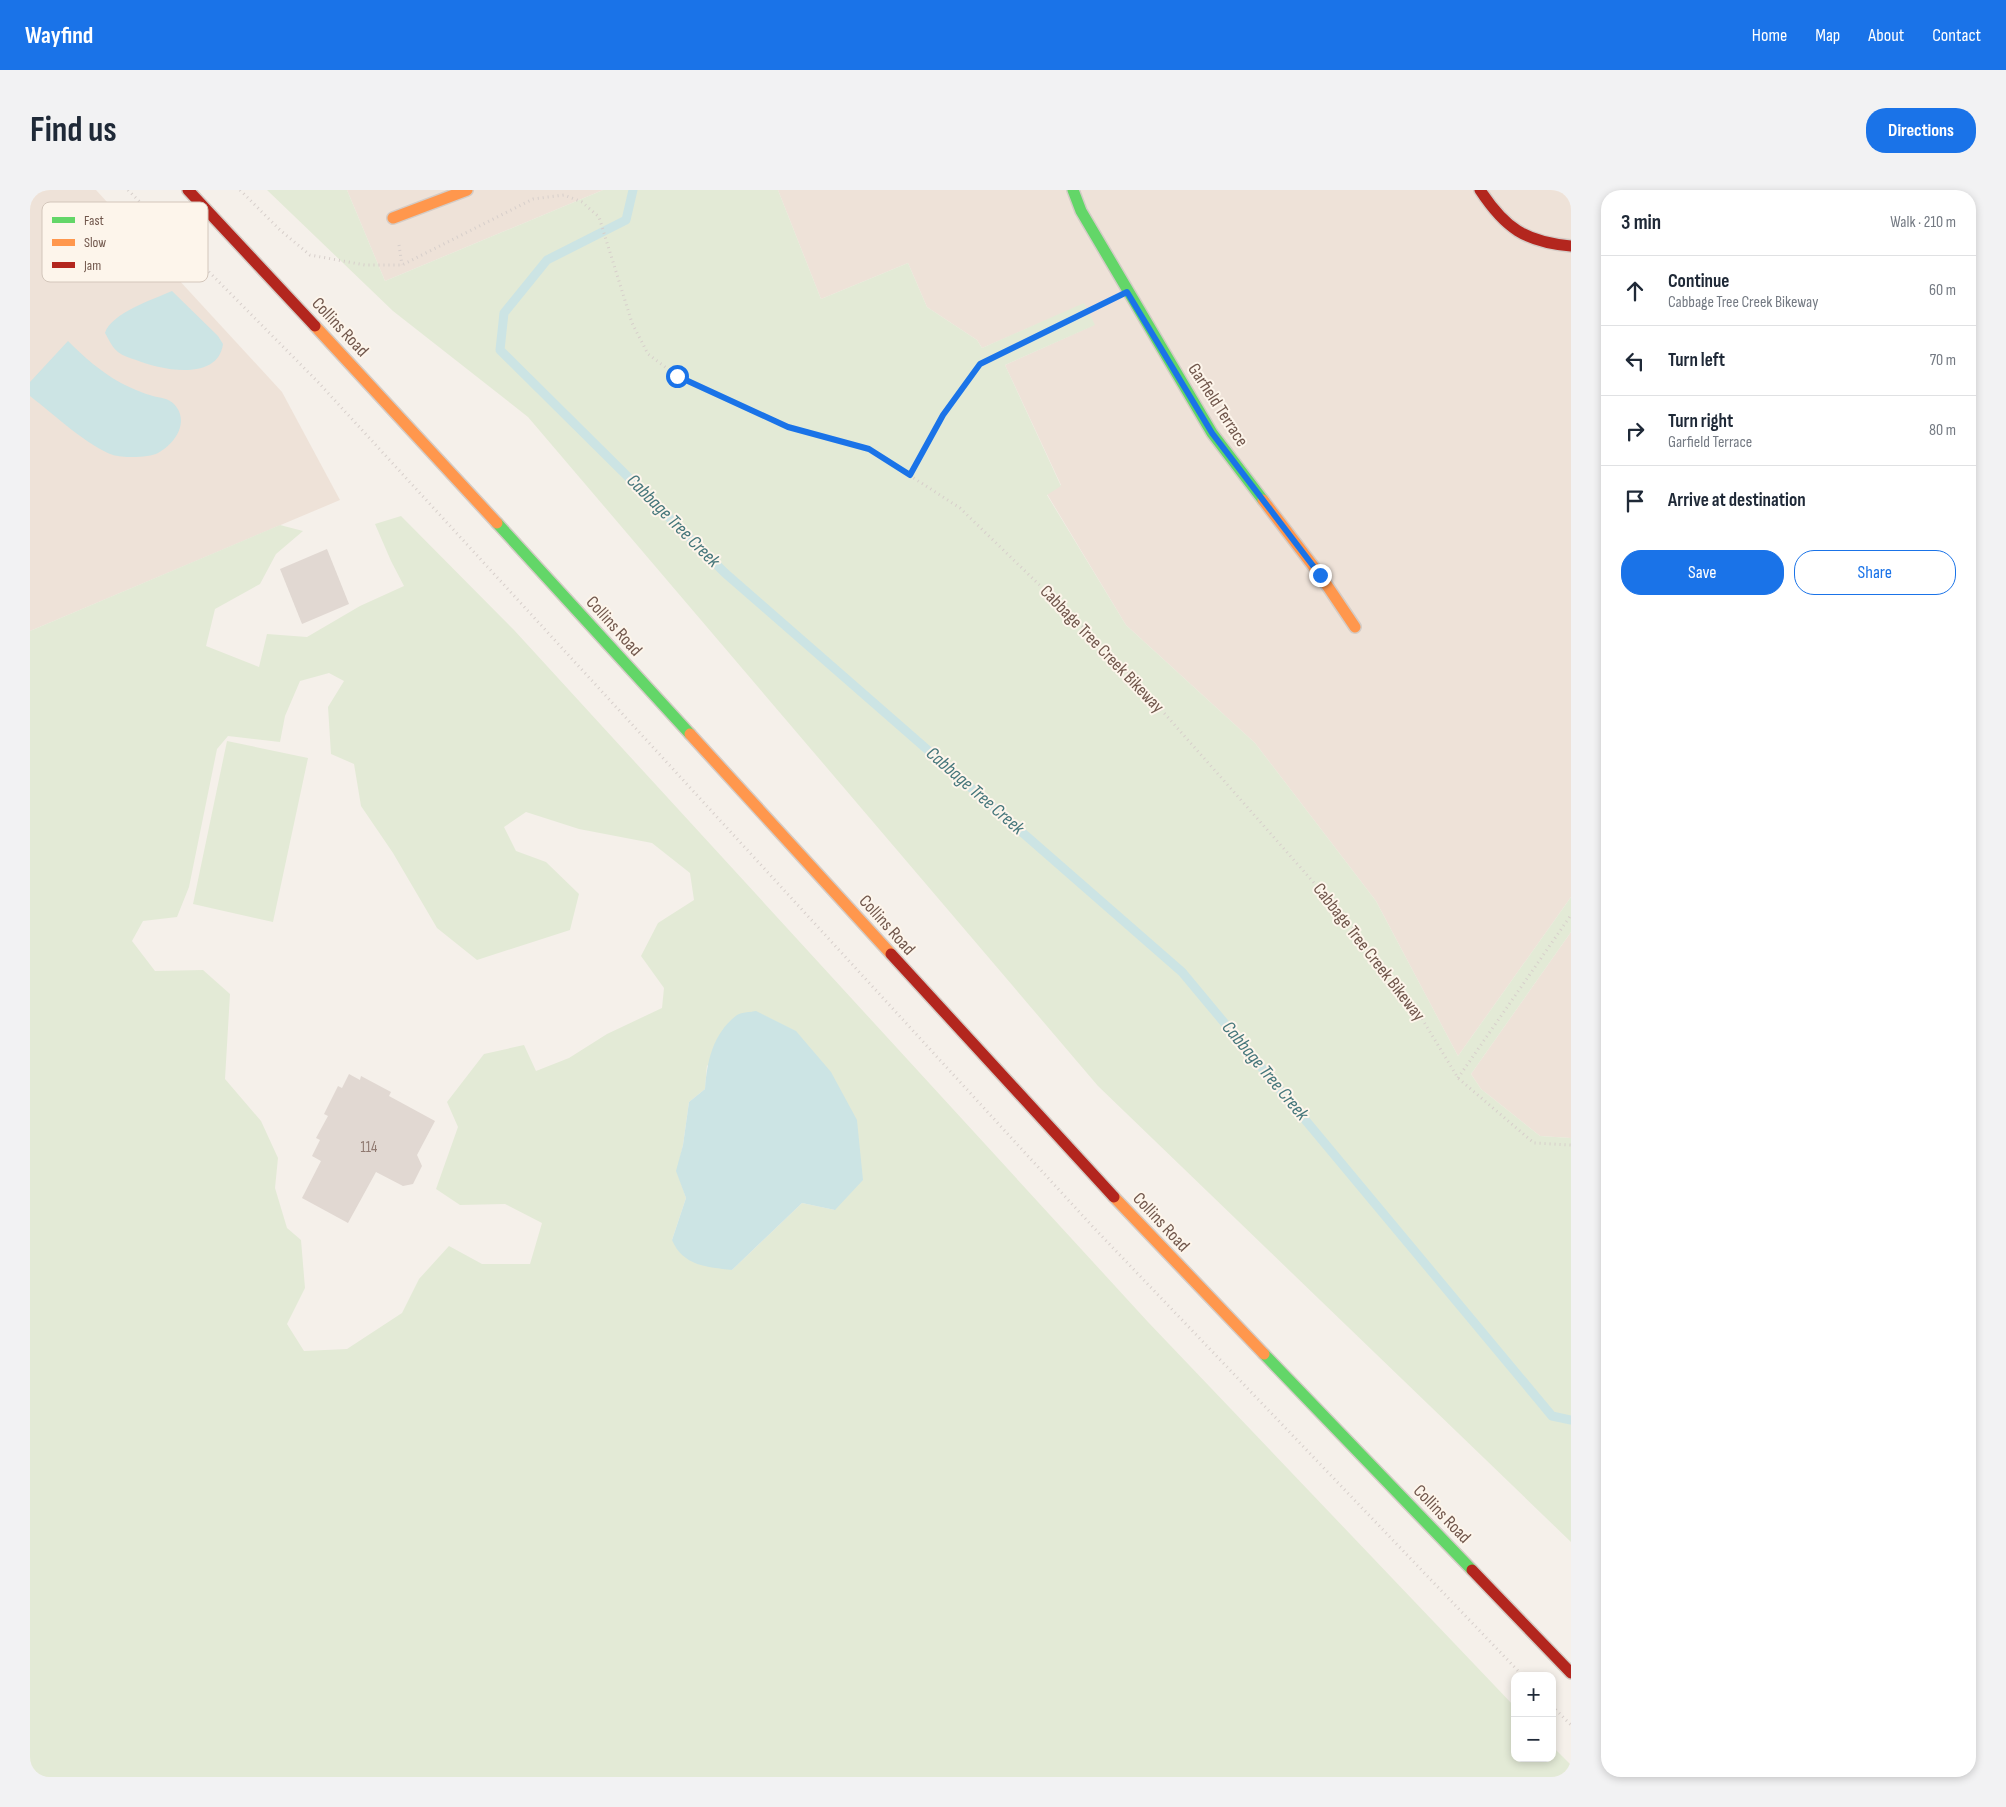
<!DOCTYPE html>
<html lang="en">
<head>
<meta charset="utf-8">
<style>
	body { margin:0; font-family:"Sofia Sans Condensed",sans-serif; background:#f2f2f3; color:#1f2937 }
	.controls { position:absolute; right:15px; bottom:15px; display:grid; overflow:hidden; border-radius:10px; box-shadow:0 2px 8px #0003 }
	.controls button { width:45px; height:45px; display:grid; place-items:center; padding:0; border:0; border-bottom:1px solid #e0e1e3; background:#fff; color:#1f2937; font:25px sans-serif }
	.stop { position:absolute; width:15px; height:15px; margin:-11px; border:4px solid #1a73e8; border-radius:50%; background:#fff }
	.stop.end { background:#1a73e8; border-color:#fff; box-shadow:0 1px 5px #0008 }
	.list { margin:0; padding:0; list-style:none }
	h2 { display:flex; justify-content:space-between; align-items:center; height:65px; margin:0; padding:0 20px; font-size:21px }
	h2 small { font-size:16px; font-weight:400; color:#747a83 }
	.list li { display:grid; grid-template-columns:32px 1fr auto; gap:15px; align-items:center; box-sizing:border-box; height:70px; padding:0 20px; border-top:1px solid #e0e1e3 }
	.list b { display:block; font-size:19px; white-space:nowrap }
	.list p { margin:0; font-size:16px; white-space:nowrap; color:#747a83 }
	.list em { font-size:16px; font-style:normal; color:#747a83 }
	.actions { display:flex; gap:10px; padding:15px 20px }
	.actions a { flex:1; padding:11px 0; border:1px solid #1a73e8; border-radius:20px; text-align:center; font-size:18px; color:#1a73e8 }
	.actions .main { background:#1a73e8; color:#fff }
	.icon { flex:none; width:28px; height:28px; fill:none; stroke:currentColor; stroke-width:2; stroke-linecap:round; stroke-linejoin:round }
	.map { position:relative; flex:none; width:1541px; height:1587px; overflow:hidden; border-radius:20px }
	header { display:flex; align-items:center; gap:30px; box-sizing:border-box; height:70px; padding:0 25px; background:#1a73e8; color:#fff }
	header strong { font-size:24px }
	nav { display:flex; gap:28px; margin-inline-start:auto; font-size:18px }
	.intro { display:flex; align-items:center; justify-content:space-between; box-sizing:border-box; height:120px; padding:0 30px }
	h1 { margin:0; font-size:35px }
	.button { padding:12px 22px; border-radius:20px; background:#1a73e8; color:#fff; font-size:18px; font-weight:700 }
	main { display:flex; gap:30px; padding:0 30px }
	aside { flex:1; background:#fff; border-radius:20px; box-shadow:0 2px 8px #0003 }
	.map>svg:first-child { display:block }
	.residential { fill:#eee2d8 }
	.green { fill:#e3ead6; fill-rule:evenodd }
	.water { fill:#cce4e4 }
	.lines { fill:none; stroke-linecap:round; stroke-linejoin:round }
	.stream { stroke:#cce4e4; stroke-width:9 }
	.building { fill:#e1d8d2 }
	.fast-casing { stroke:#d4ccc6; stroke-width:14 }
	.slow-casing { stroke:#d4ccc6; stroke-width:14 }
	.jam-casing { stroke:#d4ccc6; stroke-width:14 }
	.path { stroke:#d7cfcb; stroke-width:3; stroke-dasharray:1 4; stroke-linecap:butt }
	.fast { stroke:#63d668; stroke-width:11 }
	.slow { stroke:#ff974d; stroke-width:11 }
	.jam { stroke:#b3261e; stroke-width:11 }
	.route { stroke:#1a73e8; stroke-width:6 }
	.labels { text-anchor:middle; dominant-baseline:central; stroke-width:4; stroke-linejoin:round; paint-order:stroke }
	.number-label { font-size:15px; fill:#8f7970 }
	.street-label { font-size:18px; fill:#71574c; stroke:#fdf5eb }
	.water-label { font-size:19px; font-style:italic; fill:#45767b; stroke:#fdf5eb }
	.key { fill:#fdf5eb; stroke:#d3c6bb; stroke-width:1 }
	.key-label { font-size:14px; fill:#71574c }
</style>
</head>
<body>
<header>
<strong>Wayfind</strong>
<nav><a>Home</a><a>Map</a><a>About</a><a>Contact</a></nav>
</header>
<div class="intro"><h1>Find us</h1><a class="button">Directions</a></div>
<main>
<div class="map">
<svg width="1541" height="1587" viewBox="0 0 1541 1587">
	<rect width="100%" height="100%" fill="#f5f0ea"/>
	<!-- residential -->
	<g class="residential">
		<polygon points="0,0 66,0 252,202 310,310 0,441"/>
		<polygon points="317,0 573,0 355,91"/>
		<polygon points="748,0 1541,0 1541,707 1428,866 1346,711 1225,553 1096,435 1017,304 1031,295 975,175 1064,135 1054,114 952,158 947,150 897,117 878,73 791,109"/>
		<polygon points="1541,742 1541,948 1510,946 1451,899 1441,884"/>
	</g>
	<!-- green -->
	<g class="green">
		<polygon points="237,0 317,0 355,91 573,0 748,0 791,109 878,73 897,117 947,150 952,158 1054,113 1065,135 975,175 1031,296 1017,305 1096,435 1225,553 1346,711 1428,866 1541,707 1541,742 1441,884 1451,899 1510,946 1541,948 1541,1352 1068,896 498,227 363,121"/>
		<path d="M371,326L484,440L1118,1132L1485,1517V1568H1522V1556L1541,1575V1587H0V441L250,335L273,341L246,364L230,394L185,419L176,456L229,477L237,444L277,447L330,416L374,396L361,371L345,334ZM299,483L314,491L298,517L301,564L324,574L331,616L363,663L407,738L447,770L540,740L549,704L516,672L486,661L474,637L496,622L549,639L622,653L660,683L664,710L628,733L611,766L634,798L632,818L577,844L539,868L506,881L494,855L454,864L417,912L428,937L406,999L430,1015L475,1014L512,1033L500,1074H452L419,1056L389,1089L372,1123L317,1159L274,1161L257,1134L275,1098L271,1050L257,1038L245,998L248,968L231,931L195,889L200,804L173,780L125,781L102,751L113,731L147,727L159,697L187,559L198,546L250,552L255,526L270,491ZM677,875L805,1020L772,1013L702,1080L642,1050L656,1008L647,981L653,955L659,912L675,899Z"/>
		<polygon points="197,551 278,568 243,732 163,714"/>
	</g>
	<!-- water -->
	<g class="water">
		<path d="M142,101L188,146L193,154C188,192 130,180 106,170C100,168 93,166 88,162C82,157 79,150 75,143C81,123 124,109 142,101Z"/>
		<path d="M38,151C54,167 71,182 91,193C101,198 112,203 123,206C130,208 138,208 144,214C160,231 146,253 128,263C119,268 93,268 83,265C59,257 22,223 0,206V192Z"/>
		<path d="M726,821L766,841L801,882L827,930L833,990L805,1020L772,1013L702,1080C677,1077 653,1076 642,1050L656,1008L646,981L653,955L659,912L675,899C677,871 683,843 707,825C712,822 721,822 726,821Z"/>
	</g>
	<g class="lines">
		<!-- stream -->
		<polyline class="stream" points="603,0 596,30 517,70 474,123 470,160 695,383 1152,782 1522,1226 1541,1230"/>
	</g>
	<!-- building -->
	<g class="building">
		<polygon points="297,359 319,414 272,434 250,379"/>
		<polygon points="319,884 330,890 331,886 361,902 359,906 405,931 387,965 392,976 383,994 373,996 346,982 318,1033 272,1008 291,971 282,966 290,950 286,948 298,926 294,924 308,896 312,898"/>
	</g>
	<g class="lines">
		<!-- fast casing -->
		<g class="fast-casing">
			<g id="fast">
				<polyline points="1043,0 1051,21 1182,243 1233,310"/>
				<polyline points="467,333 660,544"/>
				<polyline points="1234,1164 1442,1380"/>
			</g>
		</g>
		<!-- slow casing -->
		<g class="slow-casing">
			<g id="slow">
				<polyline points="363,28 437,0"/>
				<polyline points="285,136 467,333"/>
				<polyline points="1233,310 1290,385 1325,437"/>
				<polyline points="660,544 861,764"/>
				<polyline points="1084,1007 1234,1164"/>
			</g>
		</g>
		<!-- jam casing -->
		<g class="jam-casing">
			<g id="jam">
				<polyline points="158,0 285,136"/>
				<path d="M1450,0C1475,38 1495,52 1541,56"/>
				<polyline points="861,764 1084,1007"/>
				<polyline points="1442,1380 1541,1483"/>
			</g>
		</g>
		<!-- path -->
		<g class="path">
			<polyline points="98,0 288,192 1064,1038 1493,1486"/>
			<polyline points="210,0 250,40 280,65 335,75 372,75 503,9 534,5 552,12 569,27 602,133 618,164 647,186 758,237 839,259 930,318 1091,474 1308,720 1380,809 1428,888 1504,953 1541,955"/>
			<polyline points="129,31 139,22"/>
			<polyline points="369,55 372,75"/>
			<polyline points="880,285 913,225 950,174 1072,114"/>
			<polyline points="1428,888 1541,725"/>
			<polyline points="1522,1516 1541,1535"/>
		</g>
		<!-- fast -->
		<use href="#fast" class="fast"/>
		<!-- slow -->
		<use href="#slow" class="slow"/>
		<!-- jam -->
		<use href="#jam" class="jam"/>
	</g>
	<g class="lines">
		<!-- route -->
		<polyline class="route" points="647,186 758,237 839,259 880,285 913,225 950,174 1097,102 1182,243 1290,385"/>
	</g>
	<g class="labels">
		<!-- number labels -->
		<g class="number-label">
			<text x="339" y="957">114</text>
		</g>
		<!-- street labels -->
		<g class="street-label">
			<text transform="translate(310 137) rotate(47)">Collins Road</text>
			<text transform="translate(1188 215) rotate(57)">Garfield Terrace</text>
			<text transform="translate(584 436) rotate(48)">Collins Road</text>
			<text transform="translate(1072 459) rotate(46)">Cabbage Tree Creek Bikeway</text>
			<text transform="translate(857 735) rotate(48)">Collins Road</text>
			<text transform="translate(1339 762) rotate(52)">Cabbage Tree Creek Bikeway</text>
			<text transform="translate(1131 1032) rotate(47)">Collins Road</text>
			<text transform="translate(1412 1324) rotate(46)">Collins Road</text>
		</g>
		<!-- water labels -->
		<g class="water-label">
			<text transform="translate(643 331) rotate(45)">Cabbage Tree Creek</text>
			<text transform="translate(945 601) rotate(41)">Cabbage Tree Creek</text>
			<text transform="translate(1235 881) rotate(50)">Cabbage Tree Creek</text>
		</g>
	</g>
	<!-- legend -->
	<rect x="12" y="12" width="166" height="80" rx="8" class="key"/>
	<rect x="22" y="27" width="23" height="6" fill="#63d668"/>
	<rect x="22" y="49" width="23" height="7" fill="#ff974d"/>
	<rect x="22" y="72" width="23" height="6" fill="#b3261e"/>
	<g class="key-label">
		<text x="54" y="35">Fast</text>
		<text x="54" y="57">Slow</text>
		<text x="54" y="80">Jam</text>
	</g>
</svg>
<div class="controls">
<button>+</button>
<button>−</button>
</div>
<div class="stop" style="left:647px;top:186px"></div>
<div class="stop end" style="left:1290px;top:385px"></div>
</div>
<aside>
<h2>3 min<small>Walk · 210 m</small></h2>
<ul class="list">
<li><svg class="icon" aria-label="ahead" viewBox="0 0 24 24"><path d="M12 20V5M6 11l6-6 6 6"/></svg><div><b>Continue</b><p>Cabbage Tree Creek Bikeway</p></div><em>60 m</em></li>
<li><svg class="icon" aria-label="left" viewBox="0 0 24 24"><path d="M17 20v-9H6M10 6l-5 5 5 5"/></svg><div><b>Turn left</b></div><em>70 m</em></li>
<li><svg class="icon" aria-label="right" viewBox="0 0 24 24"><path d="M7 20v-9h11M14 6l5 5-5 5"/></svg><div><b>Turn right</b><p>Garfield Terrace</p></div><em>80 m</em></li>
<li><svg class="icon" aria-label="arrive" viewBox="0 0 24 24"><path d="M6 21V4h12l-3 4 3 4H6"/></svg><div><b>Arrive at destination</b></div></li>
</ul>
<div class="actions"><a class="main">Save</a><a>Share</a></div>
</aside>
</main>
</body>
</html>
